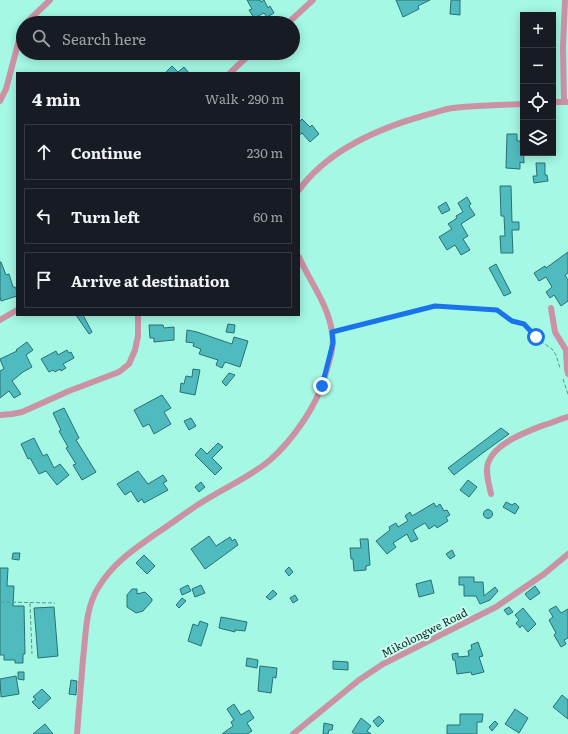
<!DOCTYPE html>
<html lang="en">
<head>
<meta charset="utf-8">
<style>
	body { margin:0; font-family:Literata,serif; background:#242831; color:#f1f3f6 }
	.controls { position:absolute; right:12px; top:12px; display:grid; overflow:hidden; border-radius:0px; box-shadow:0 2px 10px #0003 }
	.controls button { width:36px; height:36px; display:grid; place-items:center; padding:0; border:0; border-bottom:1px solid #363941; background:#171b24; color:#f1f3f6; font:20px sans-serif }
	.stop { position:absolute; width:12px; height:12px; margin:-9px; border:3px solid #1a73e8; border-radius:50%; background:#fff }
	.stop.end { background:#1a73e8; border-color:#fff; box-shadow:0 1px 4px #0008 }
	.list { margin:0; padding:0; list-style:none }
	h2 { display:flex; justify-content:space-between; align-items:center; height:52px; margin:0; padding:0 16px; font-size:17px }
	h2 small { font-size:13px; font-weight:400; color:#9ea1a6 }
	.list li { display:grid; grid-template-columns:26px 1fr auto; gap:12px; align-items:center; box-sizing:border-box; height:56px; margin:0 8px 8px; padding:0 8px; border:1px solid #363941; border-radius:0px }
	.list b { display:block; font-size:15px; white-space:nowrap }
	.list em { font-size:13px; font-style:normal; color:#9ea1a6 }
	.icon { flex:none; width:22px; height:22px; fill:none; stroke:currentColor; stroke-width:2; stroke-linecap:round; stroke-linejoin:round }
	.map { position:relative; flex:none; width:568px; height:734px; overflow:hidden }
	.search { position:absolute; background:#171b24; box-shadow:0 2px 10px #0003; left:16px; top:16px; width:284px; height:44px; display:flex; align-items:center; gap:10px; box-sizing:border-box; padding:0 14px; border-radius:22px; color:#9ea1a6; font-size:15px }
	.panel { position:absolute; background:#171b24; box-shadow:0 2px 10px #0003; left:16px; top:72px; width:284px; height:244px; border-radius:0px }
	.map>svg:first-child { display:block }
	.building { fill:#50bbbf; stroke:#2a7072 }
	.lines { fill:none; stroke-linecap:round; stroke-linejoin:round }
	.path { stroke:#5a998b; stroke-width:1; stroke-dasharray:4 2; stroke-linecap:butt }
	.minor { stroke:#cb92a4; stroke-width:6 }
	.route { stroke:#1a73e8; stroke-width:5 }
	.labels { text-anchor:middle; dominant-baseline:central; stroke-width:4; stroke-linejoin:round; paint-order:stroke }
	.street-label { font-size:11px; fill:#052b24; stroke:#cefef2 }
</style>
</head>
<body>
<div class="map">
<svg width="568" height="734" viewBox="0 0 568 734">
	<rect width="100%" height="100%" fill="#a4f8e4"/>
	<!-- building -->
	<g class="building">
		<polygon points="247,0 260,0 261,2 264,0 268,8 270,6 274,13 267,17 264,13 254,18 249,10 252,9"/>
		<polygon points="396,0 430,0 418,6 419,9 403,17"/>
		<polygon points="451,0 460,0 460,15 450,14"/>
		<polygon points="172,66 178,72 184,67 189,73 165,73"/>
		<polygon points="302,119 310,127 312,125 319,134 310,142 302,133 299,136 299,122"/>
		<polygon points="507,134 517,134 517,141 523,141 524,163 520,162 520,169 506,168"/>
		<polygon points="536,163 545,163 545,175 547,175 548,181 534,183 533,176 537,176"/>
		<polygon points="500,186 511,186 512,222 519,222 519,230 512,230 513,253 501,253 500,236 505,236 504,216 501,216"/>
		<polygon points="467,197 471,204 469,206 475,215 461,224 468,236 463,239 470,250 461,255 455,245 447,250 439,237 452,229 448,224 457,218 456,216 463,212 458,203"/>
		<polygon points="446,202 450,210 442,214 438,207"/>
		<polygon points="568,252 568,273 565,275 568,280 568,301 561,306 554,295 550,298 546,292 552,287 546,277 539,281 534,273 545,266 546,268"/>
		<polygon points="0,262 1,262 6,275 9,274 13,287 15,287 17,291 17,296 1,301 0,297"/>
		<polygon points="496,264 511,293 504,296 489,268"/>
		<polygon points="76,315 83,315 92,332 89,334"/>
		<polygon points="228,324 235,325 234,333 226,332"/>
		<polygon points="149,325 163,325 164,328 174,327 174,340 154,342 154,338 150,338"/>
		<polygon points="187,330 197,332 232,344 234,337 248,341 240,367 225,362 222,368 216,365 218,360 199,354 201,349 193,346 194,343 186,342"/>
		<polygon points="27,342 33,350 26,355 32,367 23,372 12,381 21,394 14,398 9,391 0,398 0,371 4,369 0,359 17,351 16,350"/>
		<polygon points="67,350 69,353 71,352 74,358 63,364 66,368 61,371 60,369 55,372 53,370 49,372 41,359 56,351 58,355"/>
		<polygon points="193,369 200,370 195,395 180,392 181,383 184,384 186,376 192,377"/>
		<polygon points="229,373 235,375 226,386 222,382"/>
		<polygon points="162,395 171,408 164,412 171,424 154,434 149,424 143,427 134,410"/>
		<polygon points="64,408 79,438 76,440 96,472 82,480 73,465 76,464 66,448 68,447 59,431 61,430 53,413"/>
		<polygon points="191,418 196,426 189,430 184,421"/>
		<polygon points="501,428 509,434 484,452 454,475 448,468"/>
		<polygon points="34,438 43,456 47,454 54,468 60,464 69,475 57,485 46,471 39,474 30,458 28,459 21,444"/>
		<polygon points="218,443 223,447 212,458 222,468 215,475 195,455 201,448 207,454"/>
		<polygon points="138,471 148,484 163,475 167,481 163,483 168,490 144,503 142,499 138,502 131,491 125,495 117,484"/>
		<polygon points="468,480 477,487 469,497 460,490"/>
		<polygon points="201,482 205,487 199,492 195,487"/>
		<polygon points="506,502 512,505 515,503 519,507 515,514 503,507"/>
		<polygon points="434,503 436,507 440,504 444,511 447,510 450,515 446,517 448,521 437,528 435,525 429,529 425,523 413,530 418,539 411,542 407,534 393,543 396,547 387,554 376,541 390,530 389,527 396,523 398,527 408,521 405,516 410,512 412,516"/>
		<circle cx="488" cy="514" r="4.5"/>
		<polygon points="209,536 216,546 230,537 232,541 235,539 238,545 205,569 191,549"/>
		<polygon points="360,539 368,539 370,565 366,566 366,570 354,571 353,559 351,559 350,548 361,548"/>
		<polygon points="452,550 455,556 450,559 446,554"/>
		<polygon points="13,553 20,553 19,560 12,559"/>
		<polygon points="144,555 155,566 147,574 136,563"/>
		<polygon points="289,567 293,572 289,576 285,571"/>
		<polygon points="0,568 8,568 7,586 14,586 13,606 24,606 25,654 23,654 23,663 15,663 15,660 4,660 4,655 0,655"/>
		<polygon points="459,577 474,577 474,582 483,582 484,596 495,587 498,591 490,600 480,604 476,596 464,596 464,585 459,585"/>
		<polygon points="431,580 434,593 419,597 416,584"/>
		<polygon points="188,585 191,591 182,595 180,589"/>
		<polygon points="201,585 205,593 195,597 192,589"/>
		<polygon points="535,586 540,593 530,600 525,594"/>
		<polygon points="132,589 137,589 137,594 145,592 152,599 152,601 143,611 136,613 127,607 127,595"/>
		<polygon points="273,590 277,594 270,600 266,597"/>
		<polygon points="295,595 298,600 293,603 290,598"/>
		<polygon points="182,598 186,601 179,608 176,605"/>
		<polygon points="556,606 561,613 568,609 568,638 564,640 566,644 561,647 554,635 556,633 549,620 553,617 549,610"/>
		<polygon points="54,607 58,656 38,658 34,608"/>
		<polygon points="509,607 513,612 508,615 504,610"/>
		<polygon points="523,608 536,624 528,632 522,625 520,628 516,623 519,620 515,615"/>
		<polygon points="221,617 247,622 245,631 235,630 235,632 219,628"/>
		<polygon points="200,621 208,624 201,646 188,641 193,624 198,626"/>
		<polygon points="478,642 483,656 479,657 484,672 472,675 471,672 457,674 455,660 453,660 452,654 458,653 458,657 469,656 468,651 472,649 471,645"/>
		<polygon points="247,658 258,660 257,668 246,666"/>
		<polygon points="333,661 348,662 348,670 333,669"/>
		<polygon points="260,666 277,668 276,678 273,677 271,693 258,691"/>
		<polygon points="18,672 24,672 24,680 18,679"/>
		<polygon points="16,676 19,694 1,697 0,679"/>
		<polygon points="71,680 77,681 76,695 69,694"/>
		<polygon points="42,689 51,698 39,709 32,702 36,699 33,697"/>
		<polygon points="562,695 568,700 568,719 553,707"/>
		<polygon points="234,704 241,715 249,710 254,718 247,723 252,731 247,734 222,734 233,726 231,722 234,720 227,709"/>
		<polygon points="515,709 528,718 519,733 505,724"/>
		<polygon points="460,714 483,714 482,722 477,722 477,734 447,734 447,725 460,725"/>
		<polygon points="379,716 384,721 378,727 373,721"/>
		<polygon points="361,718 371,726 367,731 371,734 355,734 352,732"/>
		<polygon points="495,721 498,724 492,731 489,727"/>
		<polygon points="324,723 333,725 332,730 329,730 328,734 323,734"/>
		<polygon points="45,724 53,734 33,734"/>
	</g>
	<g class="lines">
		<!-- path -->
		<g class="path">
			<polyline points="339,330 435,306 497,310 512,321 524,324 535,337 552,349 556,355 560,368"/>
			<polyline points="563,379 568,394"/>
			<polyline points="0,602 55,603"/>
			<polyline points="30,603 32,654"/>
		</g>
		<!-- minor -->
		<g class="minor">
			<polyline points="26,23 50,0"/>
			<polyline points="288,23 313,0"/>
			<polyline points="230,73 251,53"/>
			<polyline points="0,101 6,89 20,36 23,28"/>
			<polyline points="553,102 567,102"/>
			<polyline points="564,102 563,48 565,0"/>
			<path d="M299,190C328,150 379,128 426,115C435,113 444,109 453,108C476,105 500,105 523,104"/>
			<polyline points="551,308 555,332 566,350 567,369 568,374"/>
			<polyline points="0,320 17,310"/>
			<polyline points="0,415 12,414 22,412 69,391 119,372 129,364 135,350 138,336 138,315"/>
			<path d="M491,494C489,484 485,473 488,463C495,443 526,432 544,425C552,423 560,419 568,417"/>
			<path d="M77,734C79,709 81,684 83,659C86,635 85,609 98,588C113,563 133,550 157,533C171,524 185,513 199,504C222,489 248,478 269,461C292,441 317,406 325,376C329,362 335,346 332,332C328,304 310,282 299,257"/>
			<polyline points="293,734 359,680 383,664 496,607 544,574 568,554"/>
		</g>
	</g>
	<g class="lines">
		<!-- route -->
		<polyline class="route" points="322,386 333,343 332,332 435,306 497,310 512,321 524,324 536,337"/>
	</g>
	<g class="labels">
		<!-- street labels -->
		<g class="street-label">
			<text transform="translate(424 632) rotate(-27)">Mikolongwe Road</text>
		</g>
	</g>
</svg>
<div class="controls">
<button>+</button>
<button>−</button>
<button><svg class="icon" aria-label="locate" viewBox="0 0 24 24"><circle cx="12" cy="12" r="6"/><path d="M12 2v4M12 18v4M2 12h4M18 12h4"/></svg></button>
<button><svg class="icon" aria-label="layers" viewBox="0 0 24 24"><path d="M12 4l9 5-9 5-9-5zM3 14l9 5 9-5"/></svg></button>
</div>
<div class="stop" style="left:536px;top:337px"></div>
<div class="stop end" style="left:322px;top:386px"></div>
<div class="search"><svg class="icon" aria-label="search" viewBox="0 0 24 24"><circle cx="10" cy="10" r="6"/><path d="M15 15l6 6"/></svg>Search here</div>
<section class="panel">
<h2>4 min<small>Walk · 290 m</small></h2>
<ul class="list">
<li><svg class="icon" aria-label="ahead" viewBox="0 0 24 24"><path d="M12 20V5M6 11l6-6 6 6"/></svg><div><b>Continue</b></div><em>230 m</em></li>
<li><svg class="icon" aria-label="left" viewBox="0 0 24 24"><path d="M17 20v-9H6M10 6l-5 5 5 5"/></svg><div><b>Turn left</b></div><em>60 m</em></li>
<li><svg class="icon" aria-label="arrive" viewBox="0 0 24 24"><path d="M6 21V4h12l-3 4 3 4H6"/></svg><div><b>Arrive at destination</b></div></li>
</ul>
</section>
</div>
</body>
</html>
